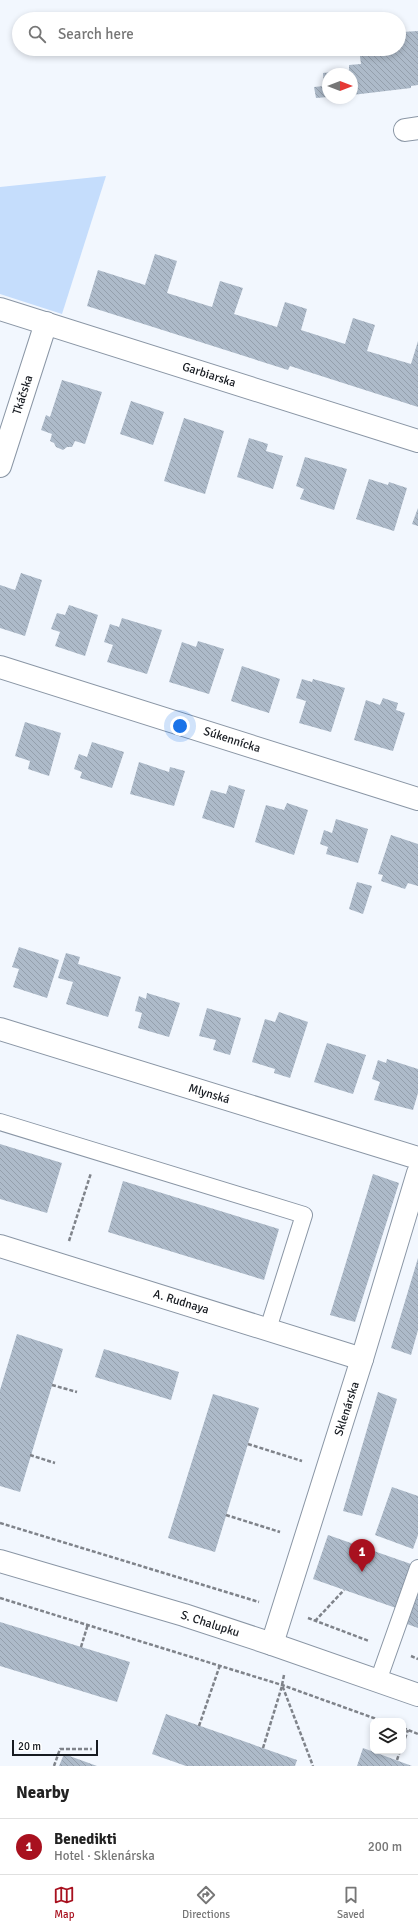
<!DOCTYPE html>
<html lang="en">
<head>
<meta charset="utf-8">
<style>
	body { margin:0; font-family:Signika,sans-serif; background:#f6f6f6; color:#222 }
	.controls { position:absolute; right:12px; bottom:12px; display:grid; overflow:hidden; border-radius:8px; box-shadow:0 2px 6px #0003 }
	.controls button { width:36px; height:36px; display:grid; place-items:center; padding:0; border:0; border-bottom:1px solid #e0e0e0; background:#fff; color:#222; font:20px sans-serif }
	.compass { position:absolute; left:322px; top:68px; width:36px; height:36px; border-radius:50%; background:#fff; box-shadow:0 2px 6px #0003; rotate:90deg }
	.scale { position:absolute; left:12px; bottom:10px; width:86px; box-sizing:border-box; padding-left:4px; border:2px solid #171b21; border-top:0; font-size:11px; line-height:14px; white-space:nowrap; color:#171b21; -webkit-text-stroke:3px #fff; paint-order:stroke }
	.you { position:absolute; left:180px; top:726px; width:14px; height:14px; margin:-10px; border:3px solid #fff; border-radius:50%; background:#1a73e8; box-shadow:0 0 0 6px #1a73e833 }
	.badge { display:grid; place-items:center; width:26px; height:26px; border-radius:50%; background:#a8111f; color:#fff; font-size:13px; font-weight:700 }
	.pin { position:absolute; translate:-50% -33px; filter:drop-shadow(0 1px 2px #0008) }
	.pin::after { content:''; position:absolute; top:21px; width:14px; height:12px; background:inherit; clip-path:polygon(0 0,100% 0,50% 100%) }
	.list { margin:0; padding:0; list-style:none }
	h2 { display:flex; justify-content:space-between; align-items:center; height:52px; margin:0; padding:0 16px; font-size:17px }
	h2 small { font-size:13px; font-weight:400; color:#767676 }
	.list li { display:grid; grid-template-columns:26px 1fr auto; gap:12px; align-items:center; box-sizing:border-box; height:56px; padding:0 16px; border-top:1px solid #e0e0e0 }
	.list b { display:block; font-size:15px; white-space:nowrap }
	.list p { margin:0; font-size:13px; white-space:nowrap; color:#767676 }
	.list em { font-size:13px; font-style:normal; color:#767676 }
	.icon { flex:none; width:22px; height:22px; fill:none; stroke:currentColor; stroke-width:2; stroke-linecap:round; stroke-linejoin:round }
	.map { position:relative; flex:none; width:418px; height:1766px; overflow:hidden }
	.search { position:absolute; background:#fff; box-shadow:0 2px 6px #0003; left:12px; right:12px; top:12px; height:44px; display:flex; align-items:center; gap:10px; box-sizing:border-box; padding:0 14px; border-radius:22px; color:#767676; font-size:15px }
	.sheet { height:108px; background:#fff }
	nav { display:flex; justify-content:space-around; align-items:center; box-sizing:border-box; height:56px; border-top:1px solid #e0e0e0; background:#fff; font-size:11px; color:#767676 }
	nav a { display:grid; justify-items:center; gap:2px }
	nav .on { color:#a8111f }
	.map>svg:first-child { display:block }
	.garden { fill:#c5ddfc }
	.building { fill:url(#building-back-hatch) }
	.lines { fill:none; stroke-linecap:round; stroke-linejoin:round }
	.service-casing { stroke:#8a96a5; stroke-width:18 }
	.minor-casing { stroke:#8a96a5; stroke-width:24 }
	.path { stroke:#7f838a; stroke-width:2.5; stroke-dasharray:4 2; stroke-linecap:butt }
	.service { stroke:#fff; stroke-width:16 }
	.minor { stroke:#fff; stroke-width:22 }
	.labels { text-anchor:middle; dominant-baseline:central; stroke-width:4; stroke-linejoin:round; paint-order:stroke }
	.street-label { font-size:12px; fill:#171b21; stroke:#fff }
</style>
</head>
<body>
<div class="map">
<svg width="418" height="1766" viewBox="0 0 418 1766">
	<defs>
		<pattern id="building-back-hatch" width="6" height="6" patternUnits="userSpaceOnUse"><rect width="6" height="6" fill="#adbac9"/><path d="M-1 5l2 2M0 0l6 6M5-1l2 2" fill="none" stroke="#949fac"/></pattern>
	</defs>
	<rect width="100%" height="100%" fill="#f2f7fe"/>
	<!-- garden -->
	<polygon class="garden" points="106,176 62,314 0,294 0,187"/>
	<!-- building -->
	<g class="building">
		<polygon points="418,31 418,85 411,86 411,88 352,95 352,74 328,74 328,97 316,98 314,87 324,86 323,73 349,70 349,65 361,64 359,49 399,49 399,36 402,35 402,32"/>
		<polygon points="155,254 177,261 167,293 212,307 220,281 243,288 234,314 277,327 285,302 307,309 301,330 345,344 353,318 375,325 367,351 411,364 418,341 418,407 290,366 288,370 87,306 98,270 145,285"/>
		<polygon points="62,380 102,392 85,444 75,441 72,447 67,447 63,450 56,447 54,443 50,441 52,434 41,430 46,415 50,417"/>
		<polygon points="131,401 164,412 153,445 120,434"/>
		<polygon points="184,418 224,431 205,494 164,481"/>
		<polygon points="249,438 268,444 266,451 283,456 273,489 237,477"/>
		<polygon points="305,457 347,469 334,510 300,499 304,489 296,486"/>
		<polygon points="369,479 388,485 389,482 407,488 394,531 356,519"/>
		<polygon points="418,508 418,526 412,524"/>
		<polygon points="21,573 42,580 25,636 0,628 0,585 15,590"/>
		<polygon points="69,605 98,615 85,656 55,646 60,632 51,629 57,613 65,615"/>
		<polygon points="122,618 162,630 147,674 107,662 113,645 104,642 110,624 119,627"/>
		<polygon points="198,641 224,649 209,694 169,682 182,642 196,647"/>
		<polygon points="242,666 280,679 269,713 231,701"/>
		<polygon points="302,679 312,682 313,679 345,688 331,732 299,723 306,701 296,698"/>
		<polygon points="383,698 398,703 396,710 405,713 393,751 354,740 366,700 380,705"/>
		<polygon points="25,722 61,733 49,776 28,769 30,761 15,756"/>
		<polygon points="92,742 124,752 112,788 80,778 82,772 74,769 79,754 87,757"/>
		<polygon points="139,762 169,772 170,767 185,771 174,806 130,794"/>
		<polygon points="229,785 245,790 234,828 202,818 211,790 226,794"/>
		<polygon points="287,803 308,810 294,855 255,842 266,805 284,810"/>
		<polygon points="336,819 368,829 358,863 326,854 328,847 320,844 324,830 332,833"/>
		<polygon points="391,835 418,844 418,886 408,883 405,889 381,881 383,875 378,874"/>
		<polygon points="357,882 372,886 363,914 349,909"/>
		<polygon points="19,947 59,960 47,998 13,987 19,969 12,967"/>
		<polygon points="66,953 80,957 78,964 121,977 108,1017 66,1004 73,982 58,978"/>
		<polygon points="147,993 180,1003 169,1037 138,1028 142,1013 135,1011 139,996 146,999"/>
		<polygon points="207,1008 241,1018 230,1055 213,1050 216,1040 199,1036"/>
		<polygon points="279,1012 308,1022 290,1078 274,1073 275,1069 252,1062 265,1019 275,1022"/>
		<polygon points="327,1043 366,1055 353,1094 314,1082"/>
		<polygon points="387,1059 418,1069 418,1093 413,1110 374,1100 380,1082 372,1079 378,1060 386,1063"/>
		<polygon points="0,1144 62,1163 47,1213 0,1199"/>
		<polygon points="373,1174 399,1183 355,1322 330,1315"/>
		<polygon points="123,1181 279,1229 264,1280 108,1232"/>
		<polygon points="418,1258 418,1330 411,1355 391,1348"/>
		<polygon points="17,1334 63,1349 20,1492 0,1486 0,1390"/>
		<polygon points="104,1349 179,1372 171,1400 95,1377"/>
		<polygon points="378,1392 397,1399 362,1516 343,1511"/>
		<polygon points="213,1394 259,1408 215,1552 168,1538"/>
		<polygon points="392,1487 418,1496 418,1535 413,1549 375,1535"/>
		<polygon points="328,1535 411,1564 396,1608 313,1579"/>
		<polygon points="418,1594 418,1628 407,1624"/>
		<polygon points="0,1622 130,1662 117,1702 0,1666"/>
		<polygon points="166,1714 297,1760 295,1766 186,1766 152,1754"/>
		<polygon points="363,1748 412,1766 357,1766"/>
		<polygon points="64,1754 97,1766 59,1766"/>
	</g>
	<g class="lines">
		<!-- service casing -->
		<g class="service-casing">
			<g id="service">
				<polyline points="0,1122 304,1215 268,1329"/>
				<polyline points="378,1681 418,1568"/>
			</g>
		</g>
		<!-- minor casing -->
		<g class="minor-casing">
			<g id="minor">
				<polyline points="405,130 418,128"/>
				<polyline points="0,309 418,441"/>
				<polyline points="0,466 46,323"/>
				<polyline points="0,667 418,799"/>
				<polyline points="0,1029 418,1158"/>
				<polyline points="0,1246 362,1359"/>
				<polyline points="0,1561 184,1615 272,1644 418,1695"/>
				<polyline points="272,1644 362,1359 418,1173"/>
			</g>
		</g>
		<!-- path -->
		<g class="path">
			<polyline points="69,1241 91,1173"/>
			<polyline points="52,1385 77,1392"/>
			<polyline points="248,1444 302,1461"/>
			<polyline points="30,1455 55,1463"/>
			<polyline points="226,1515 280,1532"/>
			<polyline points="0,1523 259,1602"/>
			<polyline points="0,1598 282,1685 382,1721"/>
			<polyline points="308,1618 369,1641"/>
			<polyline points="315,1621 344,1590"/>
			<polyline points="81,1647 88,1624"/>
			<polyline points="411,1656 418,1659"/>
			<polyline points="284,1675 282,1685 313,1766"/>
			<polyline points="199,1726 220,1665"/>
			<polyline points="403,1728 418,1734"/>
			<polyline points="403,1744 408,1730"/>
			<polyline points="263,1748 282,1686"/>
			<polyline points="397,1760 400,1751"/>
			<polyline points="54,1766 60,1749 92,1749"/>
		</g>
		<!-- service -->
		<use href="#service" class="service"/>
		<!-- minor -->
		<use href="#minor" class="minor"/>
	</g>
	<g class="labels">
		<!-- street labels -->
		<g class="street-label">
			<text transform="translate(209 375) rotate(18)">Garbiarska</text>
			<text transform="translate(23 395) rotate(-72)">Tkáčska</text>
			<text transform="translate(232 740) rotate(18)">Súkennícka</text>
			<text transform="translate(209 1094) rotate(17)">Mlynská</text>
			<text transform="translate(181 1302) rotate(17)">A. Rudnaya</text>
			<text transform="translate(347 1409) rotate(-72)">Sklenárska</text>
			<text transform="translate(210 1624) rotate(18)">S. Chalupku</text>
		</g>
	</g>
</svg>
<div class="controls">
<button><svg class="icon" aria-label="layers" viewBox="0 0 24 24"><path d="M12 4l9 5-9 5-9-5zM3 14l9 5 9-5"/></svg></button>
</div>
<svg class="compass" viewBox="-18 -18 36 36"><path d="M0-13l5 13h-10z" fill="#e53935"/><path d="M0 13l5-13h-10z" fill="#767676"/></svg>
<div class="scale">20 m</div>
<div class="you"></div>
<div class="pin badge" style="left:362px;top:1572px">1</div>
<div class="search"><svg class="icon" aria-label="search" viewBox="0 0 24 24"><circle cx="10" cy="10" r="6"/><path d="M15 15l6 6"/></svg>Search here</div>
</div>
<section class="sheet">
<h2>Nearby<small></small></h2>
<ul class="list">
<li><span class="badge">1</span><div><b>Benedikti</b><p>Hotel · Sklenárska</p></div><em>200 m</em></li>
</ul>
</section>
<nav>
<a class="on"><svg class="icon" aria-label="map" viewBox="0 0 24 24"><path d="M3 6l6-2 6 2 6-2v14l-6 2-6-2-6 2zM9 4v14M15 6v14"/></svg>Map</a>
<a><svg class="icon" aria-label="directions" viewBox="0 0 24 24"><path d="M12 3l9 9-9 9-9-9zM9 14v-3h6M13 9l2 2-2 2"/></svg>Directions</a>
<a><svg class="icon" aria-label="saved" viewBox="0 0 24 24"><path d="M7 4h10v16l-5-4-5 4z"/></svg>Saved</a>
</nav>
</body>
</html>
